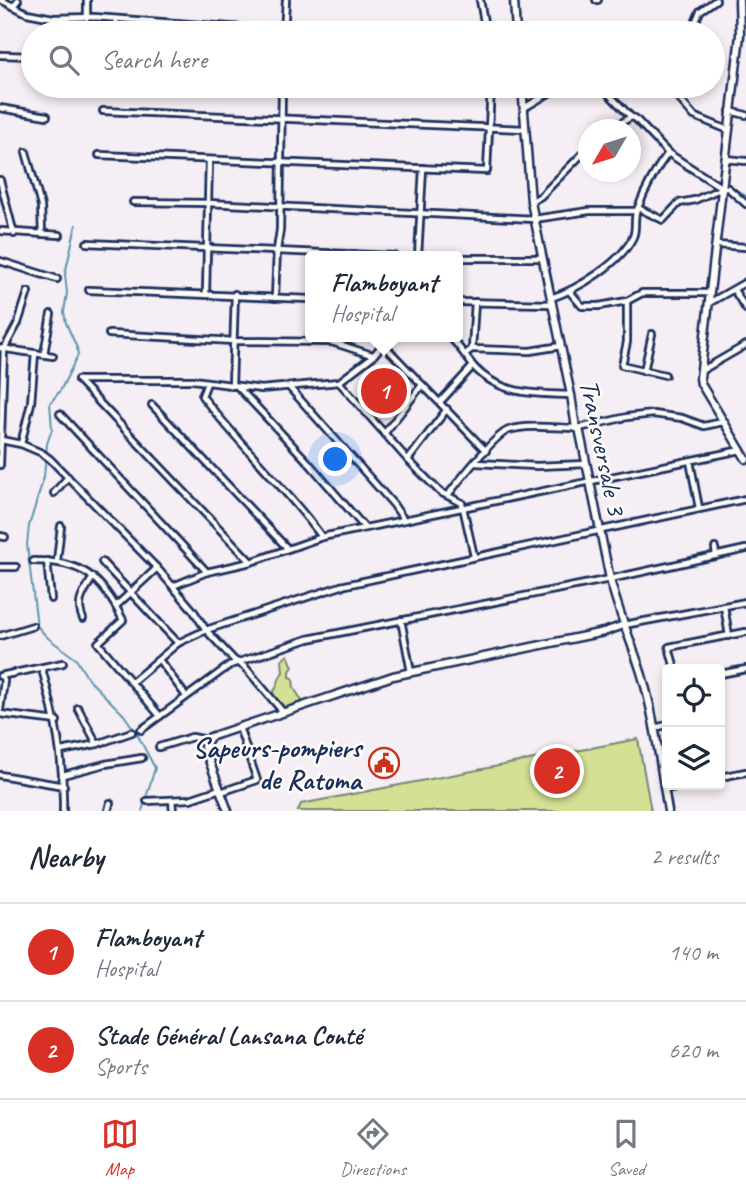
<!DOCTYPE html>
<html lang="en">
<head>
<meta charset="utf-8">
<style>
	body { margin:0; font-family:Caveat,sans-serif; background:#f6f6f7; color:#1f2937 }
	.controls { position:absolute; right:21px; bottom:21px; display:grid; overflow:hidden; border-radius:7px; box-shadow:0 4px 10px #0003 }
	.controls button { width:63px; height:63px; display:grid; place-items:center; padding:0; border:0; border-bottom:2px solid #e0e1e3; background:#fff; color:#1f2937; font:35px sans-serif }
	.compass { position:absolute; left:578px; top:119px; width:63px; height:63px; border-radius:50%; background:#fff; box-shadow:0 4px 10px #0003; rotate:231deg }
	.you { position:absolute; left:336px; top:460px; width:24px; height:24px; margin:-18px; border:5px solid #fff; border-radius:50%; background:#1a73e8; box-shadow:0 0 0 10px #1a73e833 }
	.badge { display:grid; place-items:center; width:46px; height:46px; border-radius:50%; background:#d93025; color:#fff; font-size:23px; font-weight:700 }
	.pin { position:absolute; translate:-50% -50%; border:4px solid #fff; box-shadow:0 2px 7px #0006 }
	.popup { position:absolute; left:305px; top:251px; width:158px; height:91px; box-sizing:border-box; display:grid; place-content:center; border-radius:7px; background:#fff; filter:drop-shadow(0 2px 5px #0005); font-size:23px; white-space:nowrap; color:#747a83 }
	.popup b { font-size:26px; color:#1f2937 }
	.popup::after { content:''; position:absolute; left:50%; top:100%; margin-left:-14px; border:14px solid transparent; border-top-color:#fff }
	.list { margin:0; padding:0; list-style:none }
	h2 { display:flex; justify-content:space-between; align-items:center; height:91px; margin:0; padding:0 28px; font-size:30px }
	h2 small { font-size:23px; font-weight:400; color:#747a83 }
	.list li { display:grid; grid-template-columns:46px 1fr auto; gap:21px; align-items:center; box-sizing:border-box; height:98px; padding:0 28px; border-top:2px solid #e0e1e3 }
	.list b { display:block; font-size:26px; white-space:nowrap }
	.list p { margin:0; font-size:23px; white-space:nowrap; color:#747a83 }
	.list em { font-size:23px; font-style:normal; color:#747a83 }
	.icon { flex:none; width:38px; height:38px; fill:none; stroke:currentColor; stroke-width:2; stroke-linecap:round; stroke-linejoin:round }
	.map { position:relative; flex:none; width:746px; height:811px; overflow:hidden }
	.search { position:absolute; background:#fff; box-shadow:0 4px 10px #0003; left:21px; right:21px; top:21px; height:77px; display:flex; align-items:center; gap:18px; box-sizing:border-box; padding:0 24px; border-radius:38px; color:#747a83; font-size:26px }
	.sheet { height:287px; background:#fff }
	nav { display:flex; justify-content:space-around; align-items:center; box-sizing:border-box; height:98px; border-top:2px solid #e0e1e3; background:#fff; font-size:19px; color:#747a83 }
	nav a { display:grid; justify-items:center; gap:4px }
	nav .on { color:#d93025 }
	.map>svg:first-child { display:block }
	.green { fill:#d4e194; stroke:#788879; stroke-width:2 }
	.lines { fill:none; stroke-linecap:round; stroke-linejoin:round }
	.stream { stroke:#5d96ad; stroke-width:2 }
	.street-casing { stroke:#1b2f5e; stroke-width:10 }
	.secondary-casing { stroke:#1b2f5e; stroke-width:11 }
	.street { stroke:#fdfcf7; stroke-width:4.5 }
	.secondary { stroke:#fdfcf7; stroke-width:6 }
	.labels { text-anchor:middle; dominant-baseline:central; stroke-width:5; stroke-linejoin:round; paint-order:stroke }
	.street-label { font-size:28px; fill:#1b2f5e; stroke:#fdfcf7 }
	.poi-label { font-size:28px; font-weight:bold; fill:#1b2f5e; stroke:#fdfcf7; text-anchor:end }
</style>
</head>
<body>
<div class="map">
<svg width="746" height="811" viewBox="0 0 746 811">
	<rect width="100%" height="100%" fill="#f5eef4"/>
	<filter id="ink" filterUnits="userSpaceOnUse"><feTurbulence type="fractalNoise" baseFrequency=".0143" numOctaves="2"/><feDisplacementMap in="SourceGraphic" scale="14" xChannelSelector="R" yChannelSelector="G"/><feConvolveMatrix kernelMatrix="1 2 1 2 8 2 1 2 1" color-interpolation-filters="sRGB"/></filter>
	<g filter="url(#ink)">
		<!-- green -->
		<g class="green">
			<path d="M288,655L293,667L290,671V677L293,678L294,688L302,701L301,704L291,706L287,710H280L270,696C278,690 277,680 283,672L282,660Z"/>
			<polygon points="638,739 651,811 298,811 301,804"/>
		</g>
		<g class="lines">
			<!-- stream -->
			<g class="stream">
				<polyline points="727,184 746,196"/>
				<polyline points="76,225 65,274 67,293 64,312 66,323 77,348 78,355 60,391 50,403 52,429 47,444 44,477 29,526 27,545 37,626 48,638 76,659 88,679 124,715 137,734 155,768 142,811"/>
			</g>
			<!-- street casing -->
			<g class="street-casing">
				<g id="street">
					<polyline points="1,0 27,13 53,18 94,17 284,31 343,33"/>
					<polyline points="87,0 87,18"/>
					<polyline points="480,0 486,33"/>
					<polyline points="596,0 598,0"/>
					<polyline points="13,6 18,0"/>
					<polyline points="68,33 68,19"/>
					<polyline points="115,33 116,20"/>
					<polyline points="284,33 286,0"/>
					<polyline points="691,33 700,11 716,0"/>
					<polyline points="0,55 33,56"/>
					<polyline points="601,86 631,117"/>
					<polyline points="663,88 675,94 694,116 728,130"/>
					<polyline points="0,108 47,116"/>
					<polyline points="524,108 561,86"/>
					<polyline points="103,111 525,129"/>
					<polyline points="730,111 746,115"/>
					<polyline points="609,130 631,117 635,118 668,153 722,188 728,188 746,204"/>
					<polyline points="26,152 41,206 42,234"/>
					<polyline points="99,155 487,171 491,86"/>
					<polyline points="726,159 746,161"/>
					<polyline points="0,180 14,234"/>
					<polyline points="133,202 208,203 534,219 589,211 635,211"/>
					<polyline points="531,202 541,196 588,148"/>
					<polyline points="638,208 663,220 679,203 695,200 722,188"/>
					<polyline points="0,231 60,235"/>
					<polyline points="87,243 394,256"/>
					<polyline points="716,245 746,247"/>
					<polyline points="418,256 423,168"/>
					<polyline points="458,258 542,258"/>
					<polyline points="0,261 57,279"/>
					<polyline points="89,290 310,299"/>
					<polyline points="734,290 746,309"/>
					<polyline points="570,292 582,306 599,306 627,301 642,293 710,293"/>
					<polyline points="206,293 209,160"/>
					<polyline points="275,298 277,250 280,230 282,86"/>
					<path d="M551,298C578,289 621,263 633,237C637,228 633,218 637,210C645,190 655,170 668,153"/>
					<polyline points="627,301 627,342 622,365 665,375"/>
					<polyline points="458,302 551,304"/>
					<polyline points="709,303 746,282"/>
					<polyline points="109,334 234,341 332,342 372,355"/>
					<path d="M450,337C459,346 466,357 474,367C500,395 536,394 571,395"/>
					<polyline points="383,344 486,451"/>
					<polyline points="0,348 53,356"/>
					<polyline points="472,349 530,351 561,346"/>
					<polyline points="44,354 51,314"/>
					<polyline points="465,354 472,349 475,302"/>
					<polyline points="644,371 652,334"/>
					<polyline points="701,371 746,345"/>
					<polyline points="78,380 193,380 261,389 339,382 373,356 389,337"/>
					<polyline points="78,380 251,562"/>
					<polyline points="339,382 408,460 440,492 462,503 474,556"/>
					<path d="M207,383L202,396C240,445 285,487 322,537"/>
					<polyline points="232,386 235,294"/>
					<polyline points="238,387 308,462 364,527"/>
					<polyline points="289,387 393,504 404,520"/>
					<polyline points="440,402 473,366"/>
					<polyline points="152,405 287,548"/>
					<polyline points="60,414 207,572"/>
					<polyline points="579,428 627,417 653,414 682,418 704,426 723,422"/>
					<polyline points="384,434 422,385"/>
					<polyline points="1,440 21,444 31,403 35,353"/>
					<polyline points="21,444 42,453 50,459 157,568 193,610 206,630 234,660 245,667 283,712"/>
					<polyline points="408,460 447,409"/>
					<polyline points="690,461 699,508"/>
					<polyline points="475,463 537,466 586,464"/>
					<polyline points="0,465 4,349 18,323 28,292"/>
					<polyline points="54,493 68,477"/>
					<path d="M448,495C459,481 495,434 509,430C530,424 555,428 576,428"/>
					<polyline points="0,536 5,537"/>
					<polyline points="715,548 716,556"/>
					<path d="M33,561C82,561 101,576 123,620L98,643L160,716"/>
					<polyline points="47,561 51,599"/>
					<polyline points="57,561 61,526"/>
					<polyline points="102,562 178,643"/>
					<polyline points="0,567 16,567"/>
					<polyline points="173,586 207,572 251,562 322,537 741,450"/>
					<polyline points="116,606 157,568"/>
					<polyline points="724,606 729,636"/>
					<path d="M83,619C75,601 84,593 93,577"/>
					<polyline points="401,620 411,672"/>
					<polyline points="624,625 746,602"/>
					<polyline points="0,636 33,626"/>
					<polyline points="160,661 186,696"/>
					<path d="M42,669C56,719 64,759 63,811"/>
					<polyline points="675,669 669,647 746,632"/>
					<polyline points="720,674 746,669"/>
					<polyline points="0,676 63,663"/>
					<polyline points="132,682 178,643 206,630 341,586 746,499"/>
					<polyline points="78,708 97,744"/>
					<polyline points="0,710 4,681 2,676"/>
					<polyline points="0,714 57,721"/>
					<polyline points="654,728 667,725"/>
					<polyline points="141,730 230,665 308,639 610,579 746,549"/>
					<polyline points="159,747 192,737 207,740"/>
					<polyline points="61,751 97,744 132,732"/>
					<polyline points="0,775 64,786"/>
					<polyline points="63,775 105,764 142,758"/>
					<polyline points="720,777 746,772"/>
					<polyline points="665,789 685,785"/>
					<polyline points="221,792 257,780 239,727"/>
					<polyline points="172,800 173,811"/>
					<polyline points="147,801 190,799 220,789"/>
					<polyline points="108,811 110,803"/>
				</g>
			</g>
			<!-- secondary casing -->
			<g class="secondary-casing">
				<g id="secondary">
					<polyline points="514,0 516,33"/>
					<polyline points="739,0 740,35 700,378 701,384 746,459"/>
					<path d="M522,86L531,202L571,395L576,428H579L610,579C618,611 631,641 641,672C655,717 660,765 668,811"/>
					<polyline points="228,811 204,747 210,737 393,676 604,632 624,625"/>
				</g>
			</g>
			<!-- street -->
			<use href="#street" class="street"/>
			<!-- secondary -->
			<use href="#secondary" class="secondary"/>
		</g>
	</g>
	<!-- icons -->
	<defs>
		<g id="civic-ring" transform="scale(1.575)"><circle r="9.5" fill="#fdfcf7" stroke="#c8321e" stroke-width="1.5"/><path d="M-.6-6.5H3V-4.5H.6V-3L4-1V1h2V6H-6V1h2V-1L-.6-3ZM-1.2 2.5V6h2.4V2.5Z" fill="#c8321e"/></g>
	</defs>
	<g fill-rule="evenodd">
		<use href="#civic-ring" x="384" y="763"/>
	</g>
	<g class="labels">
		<!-- street labels -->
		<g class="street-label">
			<text transform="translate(603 447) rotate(78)">Transversale 3</text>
		</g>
		<!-- poi labels -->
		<g class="poi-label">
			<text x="361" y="747">Sapeurs-pompiers<tspan x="361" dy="32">de Ratoma</tspan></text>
		</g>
	</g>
</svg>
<div class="controls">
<button><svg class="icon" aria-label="locate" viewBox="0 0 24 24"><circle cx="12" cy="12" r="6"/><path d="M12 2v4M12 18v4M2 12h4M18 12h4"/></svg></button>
<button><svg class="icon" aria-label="layers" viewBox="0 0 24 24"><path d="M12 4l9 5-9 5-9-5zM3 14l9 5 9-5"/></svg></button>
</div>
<svg class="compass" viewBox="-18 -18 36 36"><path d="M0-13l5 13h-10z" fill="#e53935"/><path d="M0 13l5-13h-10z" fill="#747a83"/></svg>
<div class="you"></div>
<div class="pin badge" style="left:384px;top:391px">1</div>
<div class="popup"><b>Flamboyant</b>Hospital</div>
<div class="pin badge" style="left:557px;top:771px">2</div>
<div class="search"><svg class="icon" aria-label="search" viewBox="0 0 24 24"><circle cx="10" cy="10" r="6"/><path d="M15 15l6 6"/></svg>Search here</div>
</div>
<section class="sheet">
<h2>Nearby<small>2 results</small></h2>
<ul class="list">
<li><span class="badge">1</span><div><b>Flamboyant</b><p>Hospital</p></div><em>140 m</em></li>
<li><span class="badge">2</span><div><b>Stade Général Lansana Conté</b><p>Sports</p></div><em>620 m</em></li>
</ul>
</section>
<nav>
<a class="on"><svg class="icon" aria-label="map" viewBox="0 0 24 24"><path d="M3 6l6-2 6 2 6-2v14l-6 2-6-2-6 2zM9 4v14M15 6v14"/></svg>Map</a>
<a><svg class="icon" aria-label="directions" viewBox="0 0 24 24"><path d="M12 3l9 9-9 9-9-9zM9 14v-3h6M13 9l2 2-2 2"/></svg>Directions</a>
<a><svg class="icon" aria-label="saved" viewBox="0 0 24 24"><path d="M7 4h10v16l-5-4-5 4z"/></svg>Saved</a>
</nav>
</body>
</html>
